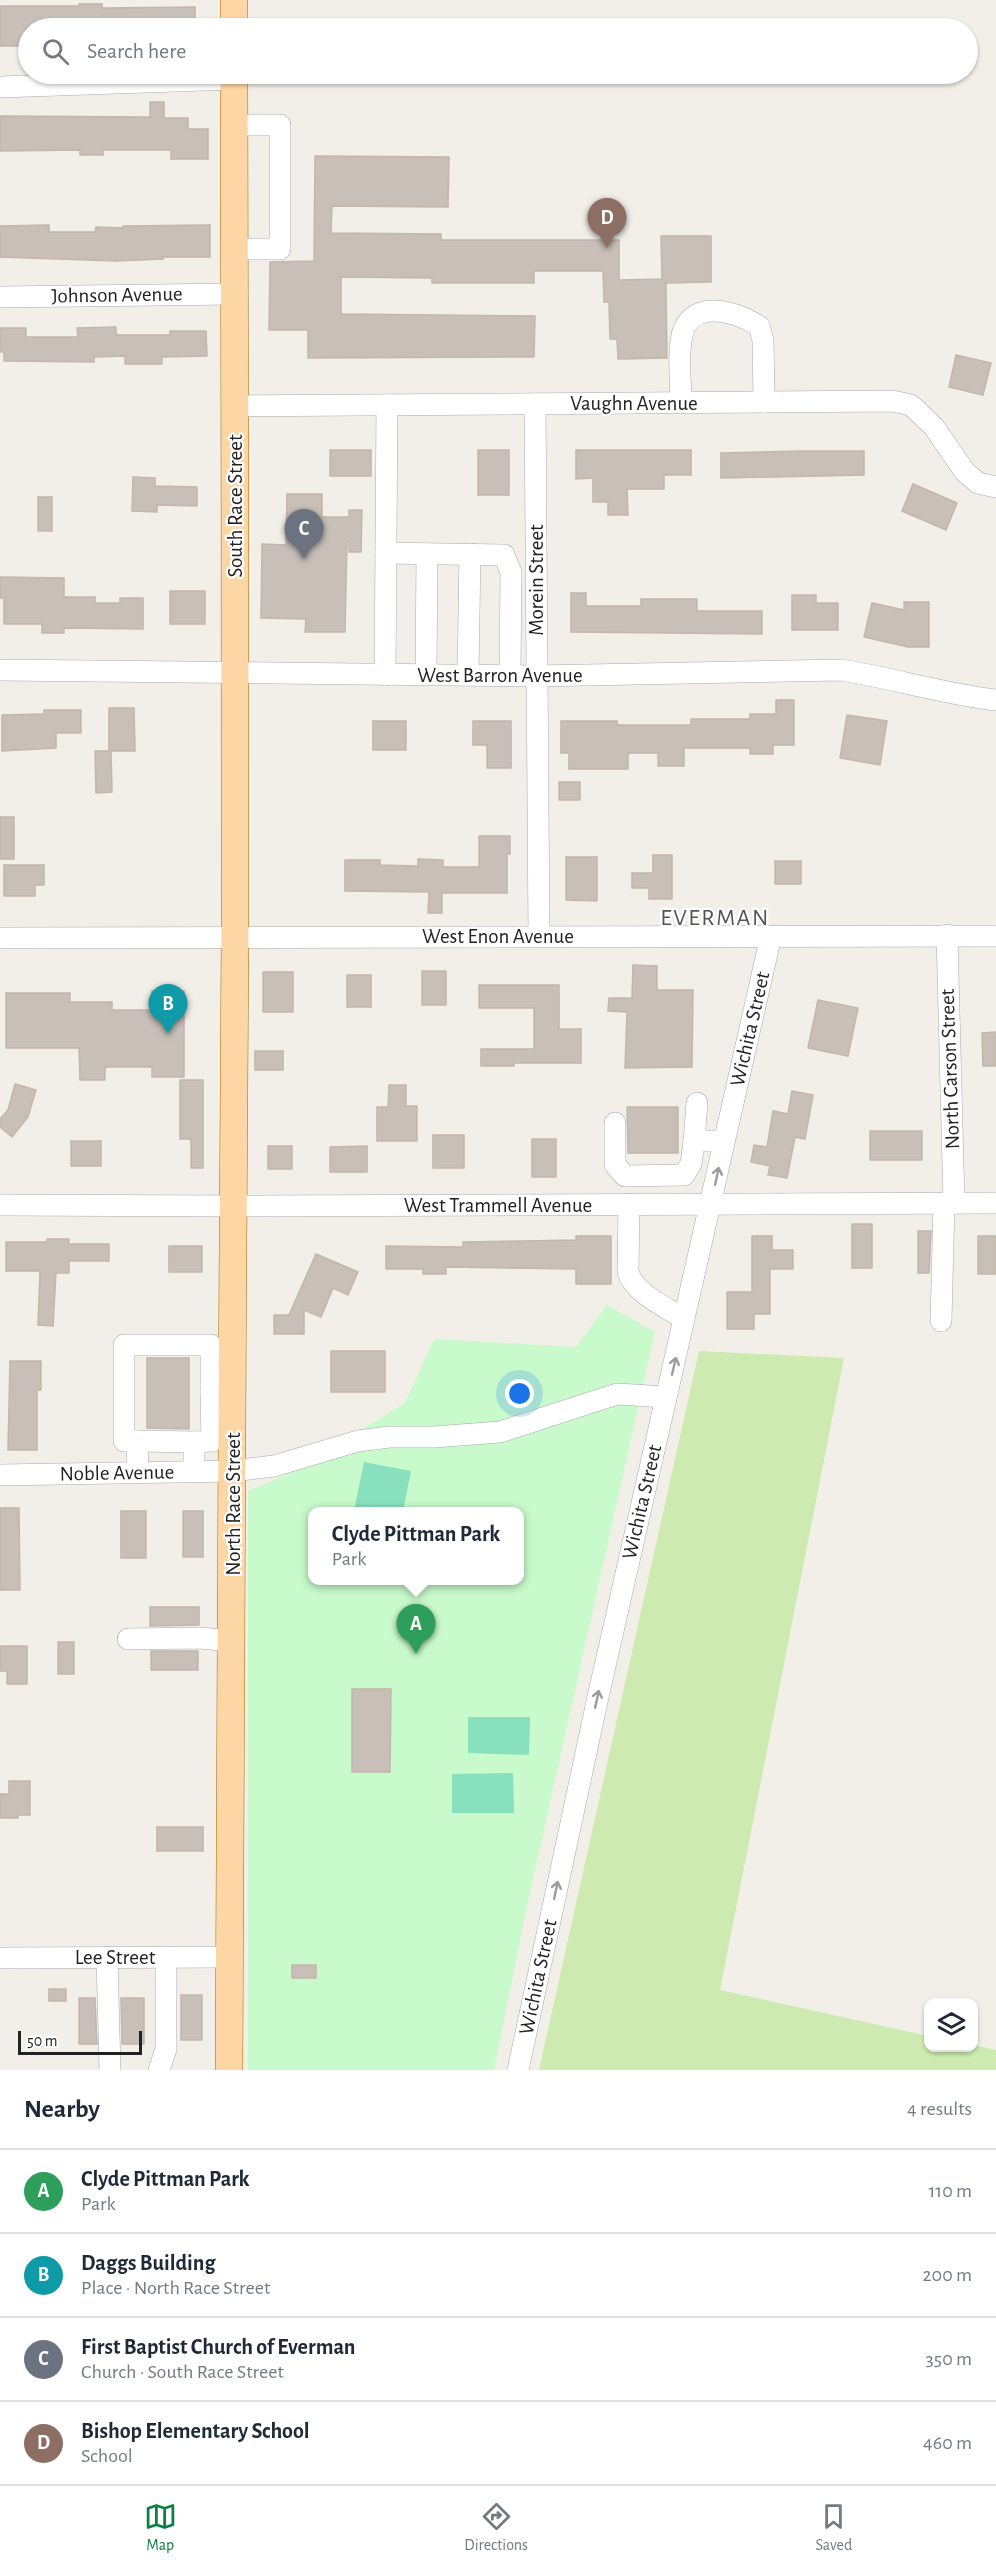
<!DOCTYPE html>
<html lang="en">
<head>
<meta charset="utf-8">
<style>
	body { margin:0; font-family:"Alegreya Sans",sans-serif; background:#f2f2f3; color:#1f2937 }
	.controls { position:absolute; right:18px; bottom:18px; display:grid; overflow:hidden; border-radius:12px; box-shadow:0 2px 4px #0004 }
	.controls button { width:54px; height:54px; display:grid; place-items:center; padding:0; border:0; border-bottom:2px solid #e0e1e3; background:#fff; color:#1f2937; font:30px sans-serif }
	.scale { position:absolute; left:18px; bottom:15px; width:124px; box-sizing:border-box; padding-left:6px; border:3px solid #222; border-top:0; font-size:16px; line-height:21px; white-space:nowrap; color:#222; -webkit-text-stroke:4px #fff; paint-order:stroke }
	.you { position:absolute; left:520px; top:1394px; width:21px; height:21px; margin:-15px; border:4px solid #fff; border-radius:50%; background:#1a73e8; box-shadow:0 0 0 9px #1a73e833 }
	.badge { display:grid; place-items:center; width:39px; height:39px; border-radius:50%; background:#0b8043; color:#fff; font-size:20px; font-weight:700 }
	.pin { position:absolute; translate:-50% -50px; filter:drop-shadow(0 2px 3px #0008) }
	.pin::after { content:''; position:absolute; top:32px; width:21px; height:18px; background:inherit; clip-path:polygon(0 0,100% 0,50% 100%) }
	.popup { position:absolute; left:308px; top:1507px; width:216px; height:78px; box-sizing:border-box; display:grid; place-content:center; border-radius:12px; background:#fff; filter:drop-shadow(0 2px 4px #0005); font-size:20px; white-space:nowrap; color:#747a83 }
	.popup b { font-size:22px; color:#1f2937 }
	.popup::after { content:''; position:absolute; left:50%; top:100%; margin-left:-12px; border:12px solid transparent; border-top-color:#fff }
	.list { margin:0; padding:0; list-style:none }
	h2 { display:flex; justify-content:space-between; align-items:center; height:78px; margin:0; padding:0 24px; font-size:26px }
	h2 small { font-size:20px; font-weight:400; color:#747a83 }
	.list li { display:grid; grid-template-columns:39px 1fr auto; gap:18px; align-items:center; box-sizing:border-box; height:84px; padding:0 24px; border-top:2px solid #e0e1e3 }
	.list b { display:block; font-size:22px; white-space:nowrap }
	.list p { margin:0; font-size:20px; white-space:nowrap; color:#747a83 }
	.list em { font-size:20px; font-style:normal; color:#747a83 }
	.icon { flex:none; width:33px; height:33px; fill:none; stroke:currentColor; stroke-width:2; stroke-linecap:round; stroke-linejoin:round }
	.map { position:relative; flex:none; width:996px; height:2070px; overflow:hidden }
	.search { position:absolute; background:#fff; box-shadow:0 2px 4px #0004; left:18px; right:18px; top:18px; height:66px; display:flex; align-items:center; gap:15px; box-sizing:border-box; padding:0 21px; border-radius:33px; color:#747a83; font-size:22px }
	.sheet { height:414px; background:#fff }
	nav { display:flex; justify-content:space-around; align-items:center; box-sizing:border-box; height:84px; border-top:2px solid #e0e1e3; background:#fff; font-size:16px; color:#747a83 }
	nav a { display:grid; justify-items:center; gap:3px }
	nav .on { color:#0b8043 }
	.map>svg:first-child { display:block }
	.grass { fill:#cdebb0 }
	.park { fill:#c8facc; fill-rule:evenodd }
	.pitch { fill:#88e0be }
	.building { fill:#c7bfb8; stroke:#c4b6ab; stroke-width:1.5 }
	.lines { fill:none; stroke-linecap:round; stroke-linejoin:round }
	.minor-casing { stroke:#a9a9a9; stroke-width:22 }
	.major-casing { stroke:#a06b00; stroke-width:28 }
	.minor { stroke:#fff; stroke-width:21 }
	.major { stroke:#fcd6a4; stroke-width:27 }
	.oneway { stroke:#9c9c9c }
	.labels { text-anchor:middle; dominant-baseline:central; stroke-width:4.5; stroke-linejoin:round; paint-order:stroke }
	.street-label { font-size:21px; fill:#222; stroke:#fff }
	.quarter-label { font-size:24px; letter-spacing:1.5px; fill:#555; stroke:#fff }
</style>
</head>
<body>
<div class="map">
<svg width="996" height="2070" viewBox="0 0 996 2070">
	<rect width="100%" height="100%" fill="#f2efe9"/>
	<!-- grass -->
	<polygon class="grass" points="699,1351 844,1358 720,1990 928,2036 928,2048 974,2048 974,2045 996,2050 996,2070 539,2070"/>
	<!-- park -->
	<path class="park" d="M607,1305L655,1332L526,1911L494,2070H248V1491L296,1470L405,1403L434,1339L576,1347ZM312,1512H520V1580H312Z"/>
	<!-- pitch -->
	<g class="pitch">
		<polygon points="364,1462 411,1471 403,1511 354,1511"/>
		<polygon points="468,1717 530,1717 529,1755 468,1753"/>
		<polygon points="513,1773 514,1813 452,1813 452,1774"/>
	</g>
	<!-- building -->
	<g class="building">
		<polygon points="79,4 102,4 102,8 195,7 195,28 26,28 26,46 0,46 0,6 79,6"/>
		<polygon points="150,102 164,102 164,118 188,118 188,129 208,129 208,159 171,159 171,150 103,150 103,155 80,155 80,150 0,151 0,116 150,117"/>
		<polygon points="315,156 449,157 448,207 332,206 331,233 441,234 441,240 619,240 619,280 662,279 661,236 711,236 711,282 666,283 667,358 618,359 617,339 610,339 609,302 604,302 603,271 534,271 534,283 432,283 432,278 341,277 341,314 535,316 534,357 308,358 308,330 269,330 270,262 314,261"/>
		<polygon points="49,225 49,232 95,232 96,227 123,228 123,226 210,225 210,257 163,257 163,259 116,261 0,257 0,226"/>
		<polygon points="116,327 116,335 170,335 170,331 206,331 207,356 162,357 162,364 125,364 125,356 94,357 94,362 4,361 4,352 0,352 0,328 26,328 26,337 78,337 77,328"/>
		<polygon points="956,355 991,363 983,395 949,387"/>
		<rect x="330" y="450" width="41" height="26"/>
		<rect x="478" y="450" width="31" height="45"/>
		<polygon points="576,450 691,450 691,475 664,475 664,489 627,489 628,515 608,515 608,502 593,502 593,478 576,479"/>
		<polygon points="801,451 864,451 864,475 721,478 721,453"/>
		<polygon points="133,477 155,478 155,486 197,487 197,506 157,505 157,512 132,511"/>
		<polygon points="913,484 957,503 946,530 902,511"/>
		<polygon points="287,494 322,494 322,517 349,517 349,510 362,510 361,552 349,552 349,541 347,541 345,632 305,632 306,619 261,618 262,544 286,545"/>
		<rect x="38" y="497" width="14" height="34"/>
		<polygon points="0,577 64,578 64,597 95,597 95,603 120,603 120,598 143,598 143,629 64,628 64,633 42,633 42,624 4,624 4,598 0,598"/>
		<rect x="170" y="591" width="35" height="33"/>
		<polygon points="571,593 586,593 586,606 641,606 641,599 697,599 697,611 762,611 762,634 571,632"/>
		<polygon points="792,595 816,595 816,603 838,603 838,630 792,630"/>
		<polygon points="904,602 929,602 929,647 908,647 864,637 872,603 904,610"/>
		<polygon points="776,700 794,700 794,745 773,745 773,754 750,754 750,748 684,748 684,766 658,766 658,753 628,753 628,769 569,769 569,753 561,753 561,721 617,721 617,725 691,725 691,719 750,719 750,714 776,714"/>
		<polygon points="109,708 134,708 135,751 111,751 112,792 96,793 95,751 109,751"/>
		<polygon points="44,710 81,710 81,733 56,733 56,748 2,751 2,715 44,714"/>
		<polygon points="847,715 887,721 880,765 840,758"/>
		<rect x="373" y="721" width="33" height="29"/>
		<polygon points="473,721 511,721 511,768 487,768 487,745 473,745"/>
		<rect x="559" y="782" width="21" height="18"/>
		<rect x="0" y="817" width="14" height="42"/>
		<polygon points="479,836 510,836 510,854 507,854 507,893 442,893 442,913 428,913 429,892 345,891 345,860 380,860 380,865 418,866 418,859 443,860 443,867 479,867"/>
		<polygon points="653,855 672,855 672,899 649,899 649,888 632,888 632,873 653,873"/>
		<polygon points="566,857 597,857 597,901 566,900"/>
		<rect x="775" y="861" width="26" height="23"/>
		<polygon points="4,865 44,865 44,885 35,885 35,896 4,896"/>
		<polygon points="633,965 657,966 657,990 693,990 692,1067 625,1068 627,1012 608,1011 609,998 632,998"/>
		<rect x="422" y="971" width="24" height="34"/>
		<rect x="263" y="972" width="30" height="40"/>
		<rect x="347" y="975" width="24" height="32"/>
		<polygon points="479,985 559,985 559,1029 581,1029 581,1063 514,1063 514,1066 481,1066 481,1049 534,1049 534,1008 479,1008"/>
		<polygon points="152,991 184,991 184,1077 152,1077 152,1067 105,1067 105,1080 80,1080 79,1048 6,1048 6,993 70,993 70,1002 112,1002 112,1010 152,1010"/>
		<polygon points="818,1000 858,1008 848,1056 808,1048"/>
		<polygon points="996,1032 996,1066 983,1066 982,1033"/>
		<rect x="255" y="1051" width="28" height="19"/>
		<polygon points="180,1080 203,1080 203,1168 191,1168 191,1139 180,1139"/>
		<polygon points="15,1084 36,1090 28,1117 12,1137 0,1127 0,1119 8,1110"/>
		<polygon points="389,1085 406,1085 406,1106 417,1106 417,1141 377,1141 377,1107 388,1107"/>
		<polygon points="792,1091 813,1095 805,1139 795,1137 787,1178 768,1175 770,1166 751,1162 754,1145 767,1147 773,1111 788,1114"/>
		<polygon points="627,1107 678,1107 678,1153 628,1153"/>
		<rect x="870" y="1131" width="52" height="29"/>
		<rect x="433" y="1135" width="31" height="33"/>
		<rect x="532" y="1139" width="24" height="38"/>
		<rect x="71" y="1141" width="30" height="25"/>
		<rect x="268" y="1146" width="24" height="23"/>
		<polygon points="367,1146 367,1172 330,1172 330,1147"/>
		<rect x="852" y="1224" width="20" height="44"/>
		<polygon points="918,1231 931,1231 929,1273 918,1273"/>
		<polygon points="576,1236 611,1236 611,1284 576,1284 576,1269 446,1267 446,1274 423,1274 423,1269 386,1269 386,1246 463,1247 463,1242 576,1240"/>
		<polygon points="752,1236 772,1236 772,1250 793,1250 793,1269 770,1269 770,1314 754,1314 754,1329 727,1329 727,1292 752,1292"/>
		<rect x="978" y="1236" width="18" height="38"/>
		<polygon points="47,1239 69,1239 69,1244 109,1244 109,1261 69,1261 69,1273 56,1273 53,1326 38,1325 40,1271 6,1271 6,1242 47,1242"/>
		<rect x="169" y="1246" width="33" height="26"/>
		<polygon points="316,1254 358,1272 348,1295 333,1288 321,1317 304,1310 304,1334 274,1334 274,1315 289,1315"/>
		<rect x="331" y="1351" width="54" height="41"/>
		<polygon points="147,1358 189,1358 189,1429 147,1428"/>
		<polygon points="10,1361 41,1361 41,1390 37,1390 37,1450 8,1450"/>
		<polygon points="0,1508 19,1508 20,1590 0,1590"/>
		<rect x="121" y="1511" width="25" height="47"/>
		<rect x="183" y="1511" width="20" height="46"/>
		<polygon points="150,1607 199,1607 199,1625 150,1626"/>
		<rect x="58" y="1642" width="16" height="32"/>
		<polygon points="0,1646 27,1646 27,1684 7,1684 7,1671 0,1671"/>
		<rect x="151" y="1651" width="47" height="19"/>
		<polygon points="352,1689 391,1689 390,1772 352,1772"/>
		<polygon points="9,1781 30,1781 30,1815 18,1815 18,1818 0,1818 0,1794 9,1794"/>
		<rect x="157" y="1827" width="46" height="24"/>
		<rect x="292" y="1965" width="24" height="13"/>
		<rect x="49" y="1989" width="17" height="12"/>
		<rect x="181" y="1995" width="21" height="45"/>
		<polygon points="79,1998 95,1998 97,2044 79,2044"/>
		<polygon points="121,1998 144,1998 144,2044 122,2044"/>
	</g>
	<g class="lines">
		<!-- minor casing -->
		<g class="minor-casing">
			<g id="minor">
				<polyline points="0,87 234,79"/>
				<polyline points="234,125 280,125 280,249 234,249"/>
				<polyline points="0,297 234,294"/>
				<path d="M681,403C681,383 678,361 681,341C686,298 733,309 759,326L763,340L764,402"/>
				<polyline points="535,404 539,936"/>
				<polyline points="235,406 892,401 911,405 934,427 965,472 978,483 996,487"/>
				<polyline points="386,553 504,555 511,572 510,675"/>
				<path d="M0,670L536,676L841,670C893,678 943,694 996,700"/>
				<polyline points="385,675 387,405"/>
				<polyline points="426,675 427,554"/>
				<polyline points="468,675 470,554"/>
				<polyline points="947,935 954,1203"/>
				<polyline points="0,938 996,936"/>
				<polyline points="697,1103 694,1141 724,1141"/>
				<polyline points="615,1123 615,1165 625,1176 684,1175 691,1164 694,1141"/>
				<path d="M629,1204L628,1272C634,1293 666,1307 684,1319"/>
				<polyline points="0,1205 232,1206 996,1203"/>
				<polyline points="941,1321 944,1203"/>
				<polyline points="137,1441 194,1442"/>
				<polyline points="194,1471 194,1442 212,1441 211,1392 225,1392"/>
				<polyline points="138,1472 137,1441 124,1441 124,1345 211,1345 211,1392"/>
				<polyline points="0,1475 233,1471 274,1466 358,1441 389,1437 434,1437 500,1432 617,1394 666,1397"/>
				<polyline points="128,1639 200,1638 232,1641"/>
				<polyline points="107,1957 110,2070"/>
				<polyline points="0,1958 229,1957"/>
				<polyline points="159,2070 166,2049 166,1957"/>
				<polyline points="518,2070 598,1697 771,936"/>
			</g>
		</g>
		<!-- major casing -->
		<g class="major-casing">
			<g id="major">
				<polyline points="234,0 234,28"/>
				<path d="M229,2070C229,1692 233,1314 235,936C237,649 233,361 234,74"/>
			</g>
		</g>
		<!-- minor -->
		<use href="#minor" class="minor"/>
		<!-- major -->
		<use href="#major" class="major"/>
	</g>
	<!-- one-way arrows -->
	<defs><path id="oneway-shaft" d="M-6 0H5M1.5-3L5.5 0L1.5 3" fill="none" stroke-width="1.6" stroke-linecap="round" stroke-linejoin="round" transform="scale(1.5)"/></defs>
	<g class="oneway">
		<use href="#oneway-shaft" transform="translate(717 1176) rotate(-78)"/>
		<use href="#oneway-shaft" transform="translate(674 1366) rotate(-77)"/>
		<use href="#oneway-shaft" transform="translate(597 1699) rotate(-78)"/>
		<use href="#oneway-shaft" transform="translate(556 1890) rotate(-78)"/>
	</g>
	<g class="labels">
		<!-- street labels -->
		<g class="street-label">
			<text transform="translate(117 295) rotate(-1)">Johnson Avenue</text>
			<text x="634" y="403">Vaughn Avenue</text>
			<text transform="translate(235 506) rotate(-90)">South Race Street</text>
			<text transform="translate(536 580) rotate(-90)">Morein Street</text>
			<text x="500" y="675">West Barron Avenue</text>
			<text x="498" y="936">West Enon Avenue</text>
			<text transform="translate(750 1029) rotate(-77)">Wichita Street</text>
			<text transform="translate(950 1069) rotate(-92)">North Carson Street</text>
			<text x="498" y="1205">West Trammell Avenue</text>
			<text transform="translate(117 1473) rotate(-1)">Noble Avenue</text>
			<text transform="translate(642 1502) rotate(-77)">Wichita Street</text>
			<text transform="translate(233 1504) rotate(-90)">North Race Street</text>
			<text x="115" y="1957">Lee Street</text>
			<text transform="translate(538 1977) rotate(-78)">Wichita Street</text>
		</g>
		<!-- quarter labels -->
		<g class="quarter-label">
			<text x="715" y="918">EVERMAN</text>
		</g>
	</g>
</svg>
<div class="controls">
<button><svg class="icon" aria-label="layers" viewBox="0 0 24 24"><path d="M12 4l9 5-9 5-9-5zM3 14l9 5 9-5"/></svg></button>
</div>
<div class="scale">50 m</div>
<div class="you"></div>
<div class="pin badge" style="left:416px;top:1654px;background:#2e9e5b">A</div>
<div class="popup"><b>Clyde Pittman Park</b>Park</div>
<div class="pin badge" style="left:168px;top:1034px;background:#0f9aa8">B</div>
<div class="pin badge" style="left:304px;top:559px;background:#6b7280">C</div>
<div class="pin badge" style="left:607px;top:248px;background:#8d6e63">D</div>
<div class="search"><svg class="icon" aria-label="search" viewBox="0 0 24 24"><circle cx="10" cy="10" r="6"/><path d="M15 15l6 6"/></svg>Search here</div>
</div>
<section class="sheet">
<h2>Nearby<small>4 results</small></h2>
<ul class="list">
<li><span class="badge" style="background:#2e9e5b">A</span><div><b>Clyde Pittman Park</b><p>Park</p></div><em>110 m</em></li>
<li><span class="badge" style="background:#0f9aa8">B</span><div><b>Daggs Building</b><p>Place · North Race Street</p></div><em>200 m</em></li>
<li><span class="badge" style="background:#6b7280">C</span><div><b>First Baptist Church of Everman</b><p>Church · South Race Street</p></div><em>350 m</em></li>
<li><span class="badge" style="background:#8d6e63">D</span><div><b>Bishop Elementary School</b><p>School</p></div><em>460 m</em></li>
</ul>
</section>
<nav>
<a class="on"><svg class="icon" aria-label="map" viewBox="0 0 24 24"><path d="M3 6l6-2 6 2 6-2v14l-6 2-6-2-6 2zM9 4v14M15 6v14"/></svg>Map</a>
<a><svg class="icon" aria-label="directions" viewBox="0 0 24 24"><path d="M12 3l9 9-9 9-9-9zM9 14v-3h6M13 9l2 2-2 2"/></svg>Directions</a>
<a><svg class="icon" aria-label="saved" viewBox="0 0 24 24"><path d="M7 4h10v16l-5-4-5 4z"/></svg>Saved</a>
</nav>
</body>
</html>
